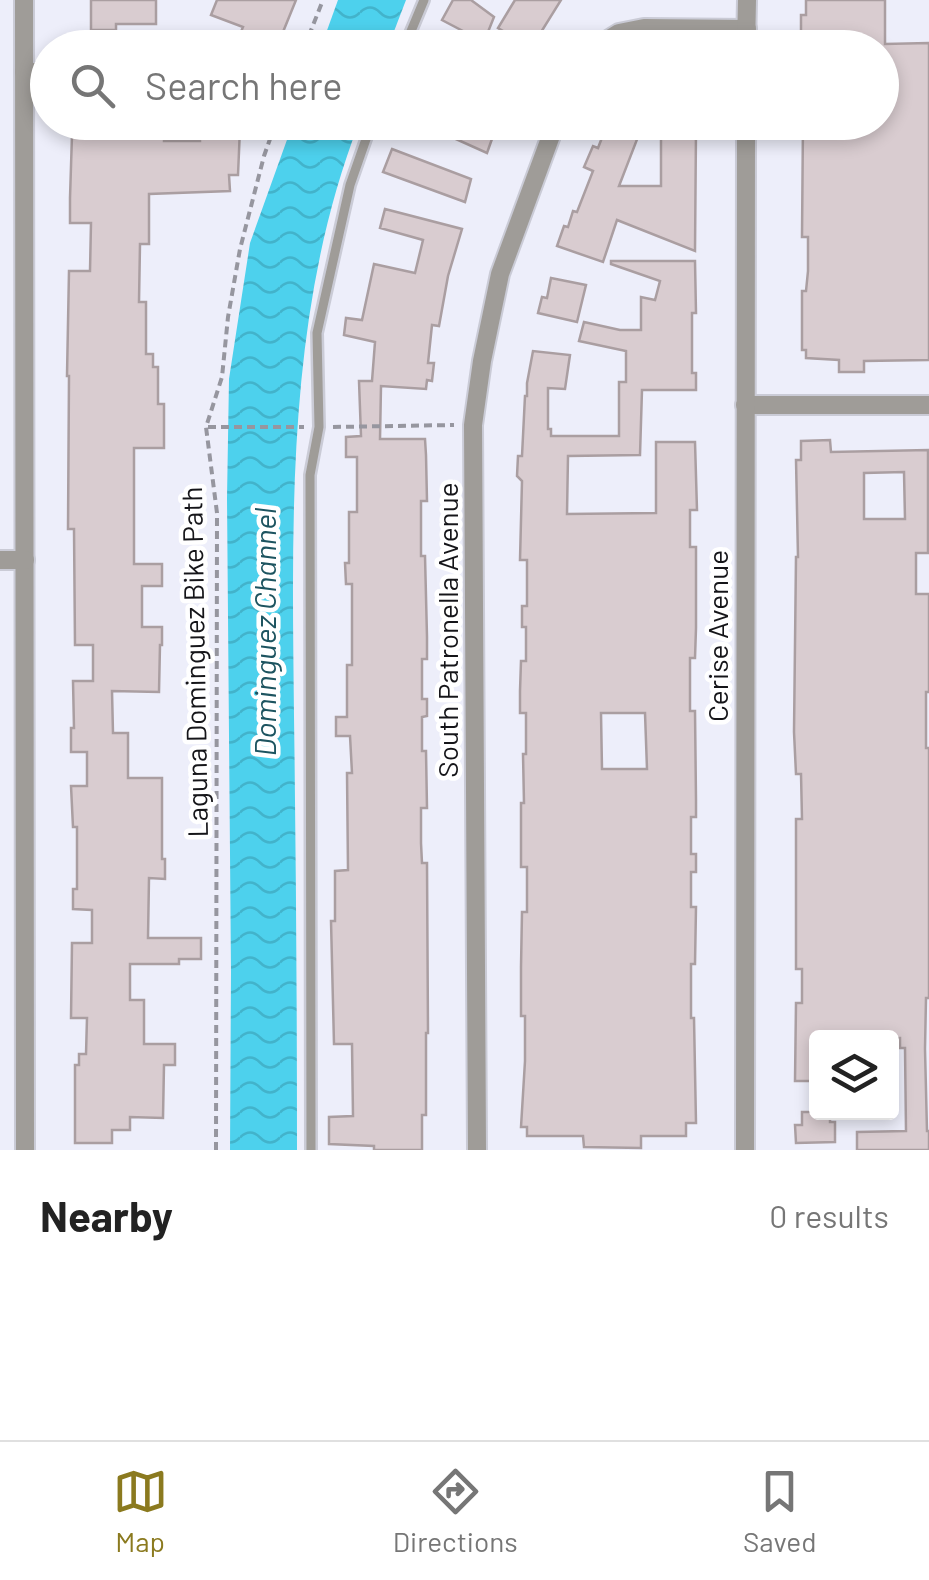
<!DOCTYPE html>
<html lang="en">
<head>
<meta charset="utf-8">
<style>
	body { margin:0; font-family:Barlow,sans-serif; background:#f2f2f2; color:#222 }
	.controls { position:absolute; right:30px; bottom:30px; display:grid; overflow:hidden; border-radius:10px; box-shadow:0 5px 15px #0003 }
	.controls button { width:90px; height:90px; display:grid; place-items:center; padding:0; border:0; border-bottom:2px solid #e0e0e0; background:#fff; color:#222; font:50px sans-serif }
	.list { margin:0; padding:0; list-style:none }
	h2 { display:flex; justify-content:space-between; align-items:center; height:130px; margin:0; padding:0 40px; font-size:42px }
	h2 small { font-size:32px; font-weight:400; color:#767676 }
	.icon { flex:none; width:55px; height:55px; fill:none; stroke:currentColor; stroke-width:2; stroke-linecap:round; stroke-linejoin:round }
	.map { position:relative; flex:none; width:929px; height:1150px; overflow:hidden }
	.search { position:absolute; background:#fff; box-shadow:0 5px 15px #0003; left:30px; right:30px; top:30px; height:110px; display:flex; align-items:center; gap:25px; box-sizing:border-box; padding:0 35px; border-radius:55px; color:#767676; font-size:38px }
	.sheet { height:290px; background:#fff }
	nav { display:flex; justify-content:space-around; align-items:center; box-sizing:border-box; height:140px; border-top:2px solid #e0e0e0; background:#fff; font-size:28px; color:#767676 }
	nav a { display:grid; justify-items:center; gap:5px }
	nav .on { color:#8b7a1f }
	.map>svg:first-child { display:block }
	.water { fill:url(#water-waves) }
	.building { fill:#d9ccd0; stroke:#aa9ea1; stroke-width:2.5; fill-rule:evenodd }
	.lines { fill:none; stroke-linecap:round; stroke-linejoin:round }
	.service-casing { stroke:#cacbd6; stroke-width:14 }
	.minor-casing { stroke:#cacbd6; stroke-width:22 }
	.path { stroke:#96969f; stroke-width:4; stroke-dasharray:8 5; stroke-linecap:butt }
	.service { stroke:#9f9c98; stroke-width:9 }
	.minor { stroke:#9f9c98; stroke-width:18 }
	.labels { text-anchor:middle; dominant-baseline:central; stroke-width:9; stroke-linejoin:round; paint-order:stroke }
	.street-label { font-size:28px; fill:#151519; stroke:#fff }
	.water-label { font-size:30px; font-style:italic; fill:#1d5460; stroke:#fff }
</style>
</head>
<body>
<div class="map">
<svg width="929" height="1150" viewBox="0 0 929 1150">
	<defs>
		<pattern id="water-waves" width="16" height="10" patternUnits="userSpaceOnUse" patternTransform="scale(2.5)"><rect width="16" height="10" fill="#4dd1ed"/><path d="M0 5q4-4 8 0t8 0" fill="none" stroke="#42b3cb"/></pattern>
	</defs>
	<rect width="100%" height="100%" fill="#edeefa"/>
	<!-- water -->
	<g class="water">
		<polygon points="338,0 406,0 388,47 321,47"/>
		<path d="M293,123H359C286,311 292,518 294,716C296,861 297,1005 297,1150H230L231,972L227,498L229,379L250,243Z"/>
	</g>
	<!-- building -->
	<g class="building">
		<polygon points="91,0 156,0 156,24 116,24 116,30 91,30"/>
		<polygon points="217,0 296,0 283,32 285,33 279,48 254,48 257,41 240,34 243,27 211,15"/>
		<polygon points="453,0 471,0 494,17 484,42 442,20"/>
		<polygon points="515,0 561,0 538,37 530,32 523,43 498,28"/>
		<polygon points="806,0 885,0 885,44 929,43 929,360 864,361 864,372 839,372 839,360 806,358 806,350 802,350 802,291 806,291 808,271 808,237 802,237 803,122 882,122 882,48 811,48 811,38 801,38 801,15 806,15"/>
		<polygon points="93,122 153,122 153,133 164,133 164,141 200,141 200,128 240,128 238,175 229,175 230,191 149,194 149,244 140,244 139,302 146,302 146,354 153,354 153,367 158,367 158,404 164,404 164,448 134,448 134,564 162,564 162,586 142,586 142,627 162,627 162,645 160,645 159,692 112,691 113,733 128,733 128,778 162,778 162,859 165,859 165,879 149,878 148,938 201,938 201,959 179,959 179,964 130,964 130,1000 144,1000 144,1044 175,1044 175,1065 164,1065 163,1118 130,1117 130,1130 112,1130 112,1143 75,1143 75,1065 79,1065 79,1054 86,1054 87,1018 71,1018 72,943 92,943 92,910 73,909 73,889 77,889 77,827 73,827 71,786 87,786 87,752 71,752 71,728 74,728 73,681 93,681 93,645 75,645 74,529 68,529 69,376 67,376 69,271 90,271 91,223 70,223 70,198 72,135 93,135"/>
		<polygon points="418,122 498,122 487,153"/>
		<polygon points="608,122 640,122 637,129 641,129 619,186 661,186 661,129 696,129 695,251 617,220 603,262 557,246 564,226 568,227 573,211 577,212 593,171 584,167 593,146 598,148"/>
		<polygon points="392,149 471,179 465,202 383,172"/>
		<polygon points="385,209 462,229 448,276 439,326 432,325 428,363 434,363 432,381 427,380 426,389 381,386 380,439 425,439 426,455 427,501 421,501 421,556 425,556 427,637 427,659 422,659 422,699 427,699 427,716 422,717 422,751 426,751 427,808 421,808 421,843 422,863 427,863 428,1033 426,1033 426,1115 422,1115 422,1150 374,1150 374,1146 329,1144 329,1117 353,1116 352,1044 334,1044 331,921 335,921 335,871 348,870 347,773 352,773 350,736 336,736 336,717 347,717 347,665 352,665 352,584 346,584 345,563 349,563 349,512 357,512 357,457 346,457 346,437 361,436 359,381 372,381 375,342 344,335 346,318 362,320 374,264 415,273 423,240 380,228"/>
		<path d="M611,261H695L696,313H692V373H696V390H642L640,455L568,456L567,514L656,513V442H695L697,510H690V547H696V628L695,658H690V711H695L696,800V817H691V854H696V872H691V907H696L695,964H691V1018H694L696,1123H686V1136H641V1148L584,1147L583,1136H527V1127H521L525,1061V1016H521V967L522,912H527V867H521V803H524L523,754H526V713H520V691L521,661H526V627H522V606H527V560H520L522,481L517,476L518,456H522L525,396H527V383L533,351L570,355L565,389L548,388V429H551V436H619V382H626V351L579,341L584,322L620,330H641V297L655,300L660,281L611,264ZM601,713H645L647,769H602Z"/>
		<polygon points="551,278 586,285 577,322 538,313 542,297 547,298"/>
		<path d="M830,440L831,452L928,450V553H916V594H929V692H926V748H929V998H926L925,1049L927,1131H929V1150H857V1132L906,1131L905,1048H900V1038H816V1081H795L796,1003H802V969H796V819H802L801,774H796L794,732L796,557H798L796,460H801V441ZM904,472L905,519H864V473Z"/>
		<polygon points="802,1112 830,1112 830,1122 835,1122 835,1142 796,1143 795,1125 802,1125"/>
	</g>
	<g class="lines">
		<!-- service casing -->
		<g class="service-casing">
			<g id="service">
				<polyline points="404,48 424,0"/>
				<polyline points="311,1150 310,475 319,427 317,333 350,185 372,122"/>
			</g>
		</g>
		<!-- minor casing -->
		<g class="minor-casing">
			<g id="minor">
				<polyline points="24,0 25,1150"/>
				<polyline points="595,48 619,33 644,28 747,29"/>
				<polyline points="746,48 747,0"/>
				<polyline points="24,72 48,72"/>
				<polyline points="745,405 929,405"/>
				<polyline points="0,560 25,560"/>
				<polyline points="477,1150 473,425 482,361 500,274 556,122"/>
				<polyline points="745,1150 746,122"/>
			</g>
		</g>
		<!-- path -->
		<g class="path">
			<polyline points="304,48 323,0"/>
			<polyline points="208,427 304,427"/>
			<polyline points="333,427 454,425"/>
			<polyline points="216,1150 217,513 206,427 222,377 228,317 240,249 264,156 276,122"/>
		</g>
		<!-- service -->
		<use href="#service" class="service"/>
		<!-- minor -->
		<use href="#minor" class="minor"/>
	</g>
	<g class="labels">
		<!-- street labels -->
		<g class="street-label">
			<text transform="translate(447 630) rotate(-90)">South Patronella Avenue</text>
			<text transform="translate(717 636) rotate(-90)">Cerise Avenue</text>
			<text transform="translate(194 662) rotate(-91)">Laguna Dominguez Bike Path</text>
		</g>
		<!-- water labels -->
		<g class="water-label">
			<text transform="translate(264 632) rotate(-90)">Dominguez Channel</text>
		</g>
	</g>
</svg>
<div class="controls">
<button><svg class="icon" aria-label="layers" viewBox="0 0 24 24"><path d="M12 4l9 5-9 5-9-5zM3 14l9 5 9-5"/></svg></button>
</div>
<div class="search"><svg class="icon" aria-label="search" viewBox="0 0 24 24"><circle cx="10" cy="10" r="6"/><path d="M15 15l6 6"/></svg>Search here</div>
</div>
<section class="sheet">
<h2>Nearby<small>0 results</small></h2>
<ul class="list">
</ul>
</section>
<nav>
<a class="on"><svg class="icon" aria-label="map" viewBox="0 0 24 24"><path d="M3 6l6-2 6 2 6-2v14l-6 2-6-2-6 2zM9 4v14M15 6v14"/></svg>Map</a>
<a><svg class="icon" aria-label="directions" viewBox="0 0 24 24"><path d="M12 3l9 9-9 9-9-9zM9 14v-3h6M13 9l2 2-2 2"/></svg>Directions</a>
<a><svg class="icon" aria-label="saved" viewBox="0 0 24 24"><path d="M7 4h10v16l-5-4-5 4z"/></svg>Saved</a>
</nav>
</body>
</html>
